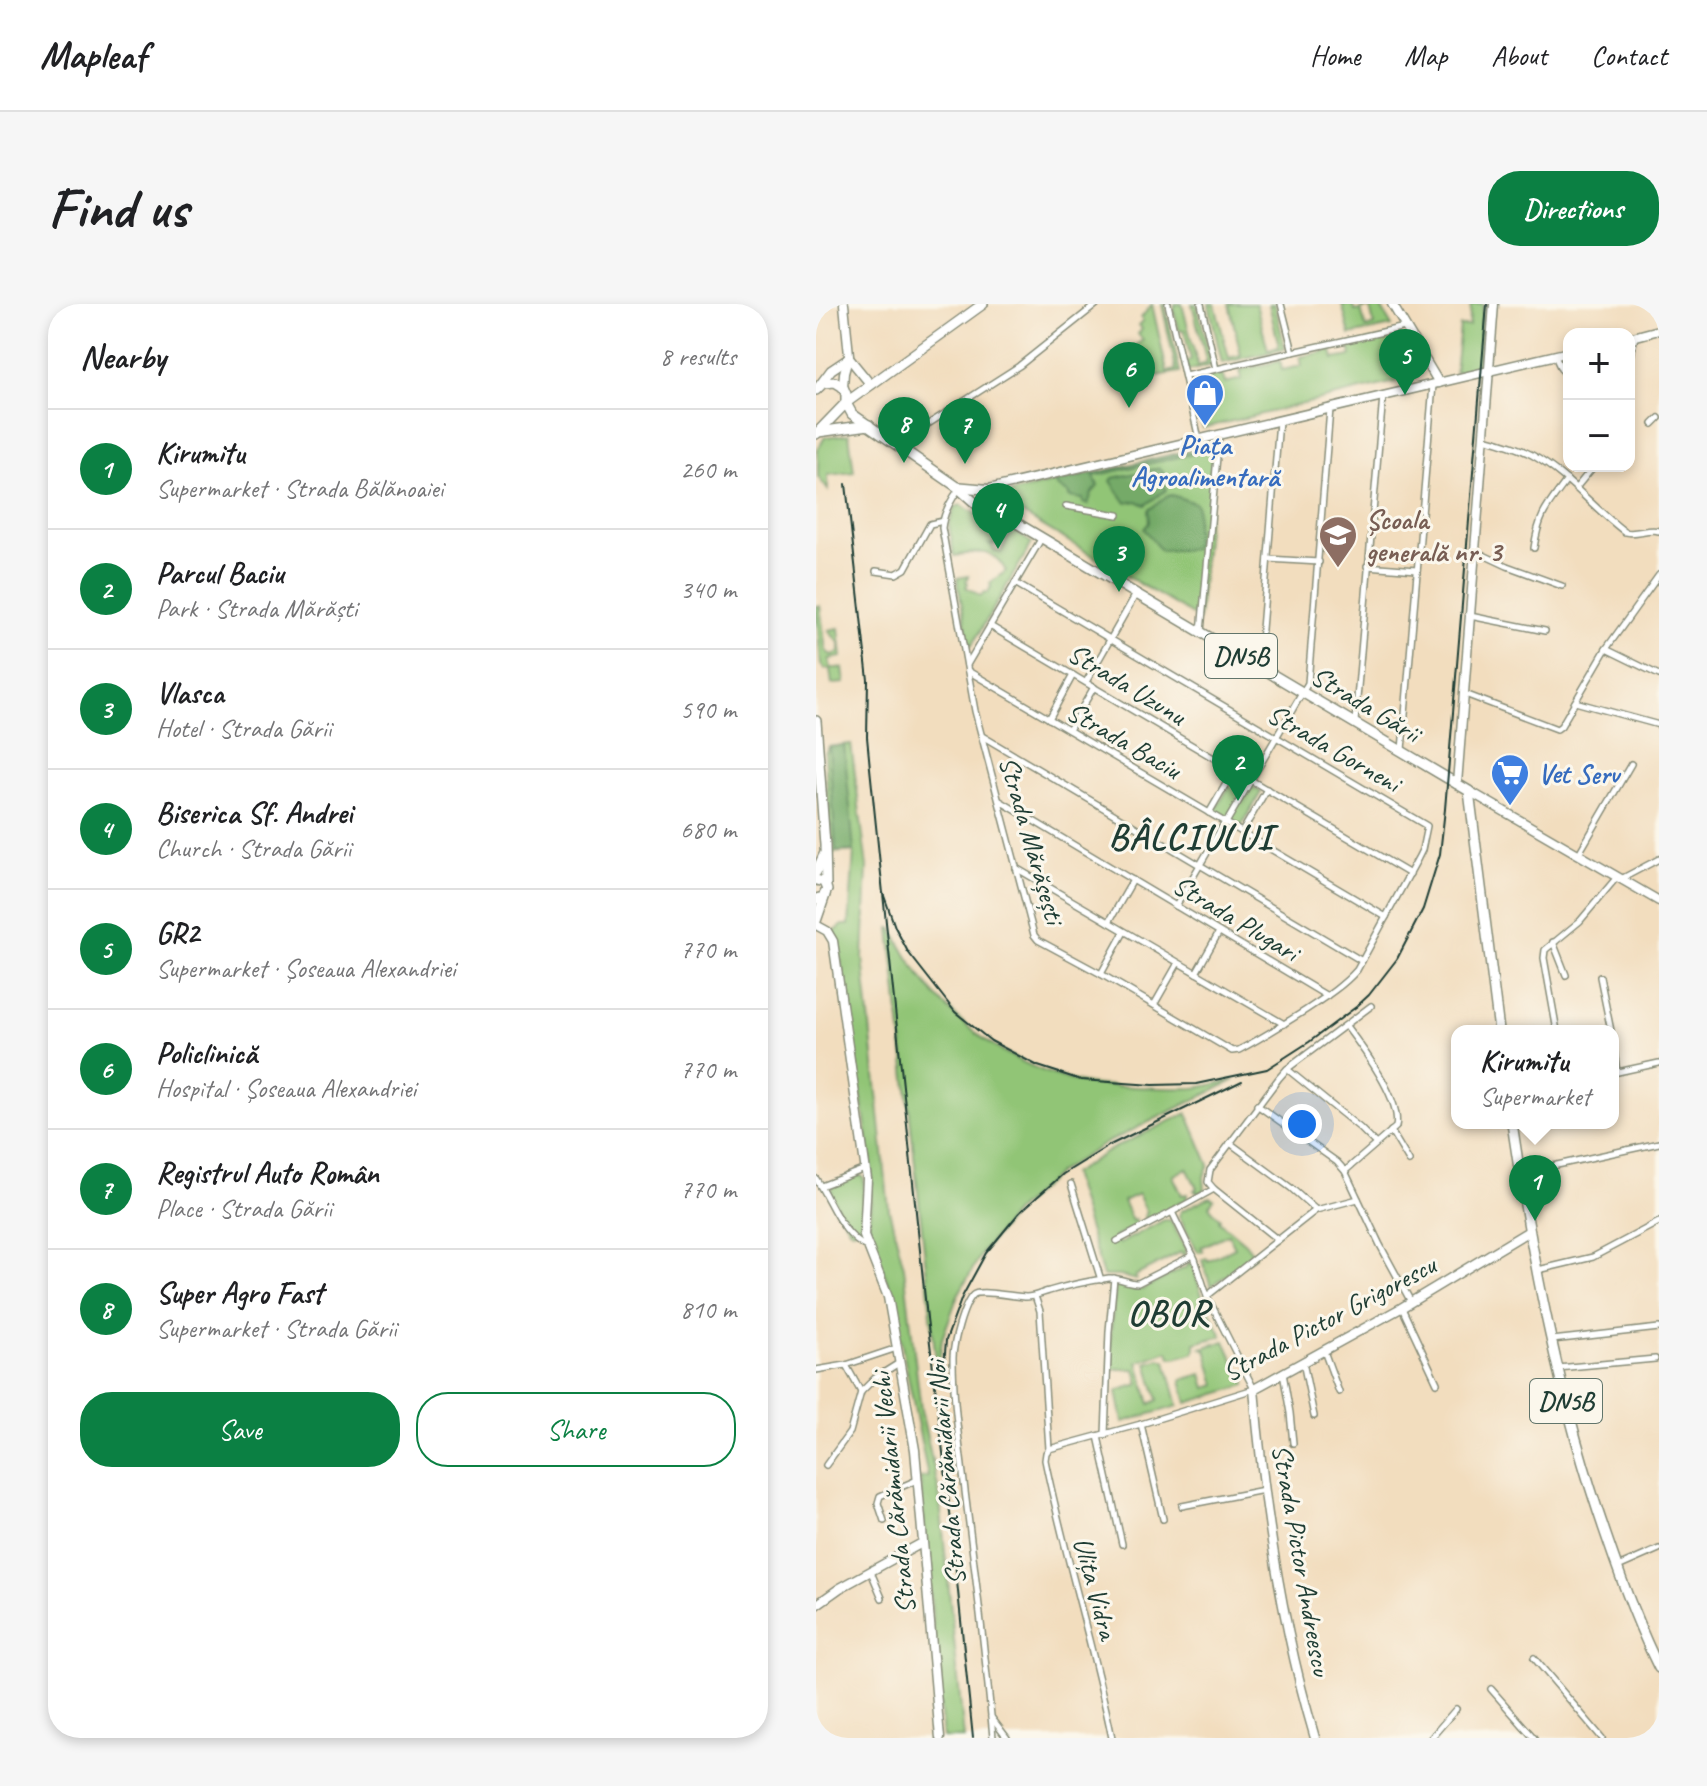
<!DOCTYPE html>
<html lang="en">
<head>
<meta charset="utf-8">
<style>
	body { margin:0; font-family:Caveat,sans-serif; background:#f6f6f6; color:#202124 }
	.controls { position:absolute; right:24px; top:24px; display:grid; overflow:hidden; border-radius:16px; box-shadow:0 4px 12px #0003 }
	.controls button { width:72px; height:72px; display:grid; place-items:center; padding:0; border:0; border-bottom:2px solid #e0e0e0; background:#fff; color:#202124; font:40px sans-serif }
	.you { position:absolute; left:486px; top:820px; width:28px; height:28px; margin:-20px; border:6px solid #fff; border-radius:50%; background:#1a73e8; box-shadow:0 0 0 12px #1a73e833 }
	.badge { display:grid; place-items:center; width:52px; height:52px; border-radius:50%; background:#0b8043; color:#fff; font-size:26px; font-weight:700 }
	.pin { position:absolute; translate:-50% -66px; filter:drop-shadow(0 2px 4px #0008) }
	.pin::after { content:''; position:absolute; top:42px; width:28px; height:24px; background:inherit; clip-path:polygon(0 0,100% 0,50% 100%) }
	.popup { position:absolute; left:635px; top:721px; width:168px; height:104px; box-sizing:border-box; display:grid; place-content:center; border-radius:16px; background:#fff; filter:drop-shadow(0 2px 6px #0005); font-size:26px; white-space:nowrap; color:#757577 }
	.popup b { font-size:30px; color:#202124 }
	.popup::after { content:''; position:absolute; left:50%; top:100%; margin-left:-16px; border:16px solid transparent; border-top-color:#fff }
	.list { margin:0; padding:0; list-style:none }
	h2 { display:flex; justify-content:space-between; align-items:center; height:104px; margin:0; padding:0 32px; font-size:34px }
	h2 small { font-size:26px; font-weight:400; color:#757577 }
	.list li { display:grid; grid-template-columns:52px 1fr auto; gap:24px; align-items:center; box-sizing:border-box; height:120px; padding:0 32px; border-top:2px solid #e0e0e0 }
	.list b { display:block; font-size:30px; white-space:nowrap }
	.list p { margin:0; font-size:26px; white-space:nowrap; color:#757577 }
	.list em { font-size:26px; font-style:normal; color:#757577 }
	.actions { display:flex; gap:16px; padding:24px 32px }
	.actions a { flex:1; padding:18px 0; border:2px solid #0b8043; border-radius:32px; text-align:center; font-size:28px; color:#0b8043 }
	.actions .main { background:#0b8043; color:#fff }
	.map { position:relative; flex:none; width:843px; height:1434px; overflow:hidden; border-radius:32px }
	header { display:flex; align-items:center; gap:48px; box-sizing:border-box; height:112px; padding:0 40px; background:#fff; border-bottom:2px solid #e0e0e0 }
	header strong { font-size:38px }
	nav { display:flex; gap:44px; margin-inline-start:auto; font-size:28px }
	.intro { display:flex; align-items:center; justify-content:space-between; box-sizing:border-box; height:192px; padding:0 48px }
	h1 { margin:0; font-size:56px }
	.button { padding:20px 36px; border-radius:32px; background:#0b8043; color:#fff; font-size:28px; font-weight:700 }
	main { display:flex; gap:48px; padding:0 48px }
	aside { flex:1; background:#fff; border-radius:32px; box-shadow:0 4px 12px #0003 }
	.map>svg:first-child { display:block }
	.green { fill:#91c576; stroke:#588155; stroke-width:2 }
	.forest { fill:#74aa67; stroke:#4a744e; stroke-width:2 }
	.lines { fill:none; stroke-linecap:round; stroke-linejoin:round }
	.street-casing { stroke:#888d79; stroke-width:8 }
	.secondary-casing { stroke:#888d79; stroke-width:11 }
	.primary-casing { stroke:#888d79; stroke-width:12 }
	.street { stroke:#fff; stroke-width:5 }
	.secondary { stroke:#fff; stroke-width:8 }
	.primary { stroke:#fff; stroke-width:9 }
	.rail { stroke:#1f3d34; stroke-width:2 }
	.labels { text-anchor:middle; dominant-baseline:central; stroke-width:6; stroke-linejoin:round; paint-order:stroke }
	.shield { fill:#fbf7ec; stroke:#61756b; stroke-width:2 }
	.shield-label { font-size:26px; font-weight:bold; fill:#1f3d34 }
	.shop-label { font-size:28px; font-weight:bold; fill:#366cbe; stroke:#fbf7ec }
	.education-label { font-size:28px; font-weight:bold; fill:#785e54; stroke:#fbf7ec; text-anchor:start }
	.street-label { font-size:28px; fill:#1f3d34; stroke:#fbf7ec }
	.district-label { font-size:36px; font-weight:bold; letter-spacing:2px; fill:#1f3d34; stroke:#fbf7ec }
</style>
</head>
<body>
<header>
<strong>Mapleaf</strong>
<nav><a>Home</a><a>Map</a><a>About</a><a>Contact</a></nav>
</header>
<div class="intro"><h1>Find us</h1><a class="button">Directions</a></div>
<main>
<aside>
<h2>Nearby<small>8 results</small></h2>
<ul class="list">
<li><span class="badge">1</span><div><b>Kirumitu</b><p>Supermarket · Strada Bălănoaiei</p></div><em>260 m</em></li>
<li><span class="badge">2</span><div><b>Parcul Baciu</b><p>Park · Strada Mărăști</p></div><em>340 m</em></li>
<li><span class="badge">3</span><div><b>Vlasca</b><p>Hotel · Strada Gării</p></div><em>590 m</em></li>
<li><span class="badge">4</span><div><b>Biserica Sf. Andrei</b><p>Church · Strada Gării</p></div><em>680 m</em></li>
<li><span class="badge">5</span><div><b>GR2</b><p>Supermarket · Șoseaua Alexandriei</p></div><em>770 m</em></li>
<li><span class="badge">6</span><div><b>Policlinică</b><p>Hospital · Șoseaua Alexandriei</p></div><em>770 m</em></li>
<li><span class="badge">7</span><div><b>Registrul Auto Român</b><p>Place · Strada Gării</p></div><em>770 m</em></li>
<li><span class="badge">8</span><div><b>Super Agro Fast</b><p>Supermarket · Strada Gării</p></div><em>810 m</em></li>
</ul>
<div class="actions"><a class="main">Save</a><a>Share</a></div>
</aside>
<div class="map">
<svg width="843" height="1434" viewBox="0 0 843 1434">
	<rect width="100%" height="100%" fill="#fbf7ec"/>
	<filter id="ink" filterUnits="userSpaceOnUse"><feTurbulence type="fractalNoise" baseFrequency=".0125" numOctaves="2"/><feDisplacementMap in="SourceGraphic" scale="16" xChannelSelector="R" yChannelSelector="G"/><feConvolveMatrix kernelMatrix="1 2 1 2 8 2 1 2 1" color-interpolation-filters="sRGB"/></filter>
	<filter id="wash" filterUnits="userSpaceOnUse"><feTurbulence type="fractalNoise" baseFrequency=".006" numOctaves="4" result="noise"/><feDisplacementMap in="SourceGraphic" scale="32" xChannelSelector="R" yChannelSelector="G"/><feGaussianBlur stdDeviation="1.8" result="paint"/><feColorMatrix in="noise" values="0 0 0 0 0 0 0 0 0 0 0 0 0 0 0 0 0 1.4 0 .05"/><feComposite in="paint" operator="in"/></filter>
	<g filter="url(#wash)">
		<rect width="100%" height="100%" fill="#f2ddbe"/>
		<!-- green -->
		<g class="green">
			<polygon points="336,0 351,68 360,66 346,0 349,1 364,68 340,72 336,60 317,62 309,48 327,36 322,30 326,25 323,21 327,17 325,14"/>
			<polygon points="359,0 366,0 382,62 391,59 376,0 381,0 396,61 372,67 370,58 375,56 368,26 363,26 358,8"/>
			<polygon points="393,0 399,0 413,54 425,51 413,0 440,0 452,46 463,43 453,0 459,0 469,45 406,59"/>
			<polygon points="526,0 537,0 539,7 545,6 550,24 558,21 554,4 547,5 546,0 563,0 576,22 534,31"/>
			<polygon points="655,0 667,0 662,63 639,68 644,22 653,22"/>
			<polygon points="580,31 603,71 600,73 387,124 376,79 380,76 406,70 409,79 426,75 424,66 464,57 466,66 486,62 484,53 516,46 518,55 535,52 533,42"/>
			<polygon points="33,130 38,168 12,171 12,186 2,173 2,145 9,133"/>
			<polygon points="398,141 383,315 200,206 194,203 191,196 194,190 198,188"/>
			<path d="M145,201L183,224L182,227L185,228L179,240H173L177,243V246L185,249L190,238L189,236L192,235L191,232L194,233L195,231L193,229L195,226L216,239L156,341L153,340L141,274L152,272L150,277L152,279L150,283L165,292L168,288L171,289L175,283L174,279L190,267C176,242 162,248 138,252L133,221L139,203Z"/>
			<path d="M0,302H4L10,347L15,351L22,349C29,338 17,335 13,326L23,324L26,353L13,355L15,364H27L29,379L16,380L14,365H9L5,361Z"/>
			<polygon points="35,440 51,563 47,654 73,906 88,963 105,1106 123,1188 148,1434 127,1434 104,1174 112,1173 75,987 55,934 53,920 56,880 55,857 22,638 18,628 27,621 33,621 38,547 15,549 9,449 13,443"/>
			<polygon points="419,472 445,488 425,523 399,507"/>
			<path d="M74,624H76C113,702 178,757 262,778C273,781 286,781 298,782C325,783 351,785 378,784C391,783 406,778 419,776L292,838L244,867L200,907L167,947L142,991L126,1035L122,1067H121Z"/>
			<polygon points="371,809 393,861 388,872 389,886 383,889 378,886 381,884 371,864 357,872 366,891 371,890 371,895 334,915 329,914 328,912 331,909 322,890 307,897 316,917 320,915 320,922 299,933 303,940 348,916 354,916 369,942 370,949 368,952 365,948 319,972 320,976 304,972 287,972 256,870 296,845"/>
			<path d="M44,871L48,874L46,921L42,925L36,927L33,925L14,889C17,875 32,874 44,871Z"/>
			<polygon points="393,893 398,895 393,902 404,915 403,917 429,939 439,952 395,982 386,956 390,954 392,957 419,943 412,930 385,943 387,948 382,948 363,912 365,907"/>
			<polygon points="371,958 376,960 387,994 406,1032 379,1039 379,1045 377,1049 359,1054 355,1053 352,1047 322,1058 334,1100 342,1096 331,1059 345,1055 350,1057 362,1102 307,1118 301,1087 323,1080 319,1065 294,1065 295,1026 300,977 318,983 323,982 326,986 372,962"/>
			<polygon points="409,1037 427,1077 430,1077 430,1081 371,1099 365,1076 386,1070 390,1084 400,1081 390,1045 386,1044"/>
		</g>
		<!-- forest -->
		<g class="forest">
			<polygon points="384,144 380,149 278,172 282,182 276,189 272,200 267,199 267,195 253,193 253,190 241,182 240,178"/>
			<polygon points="343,164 347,168 350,186 329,201 321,197 310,199 295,177 297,174"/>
			<polygon points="356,191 379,199 381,202 379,243 377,245 345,247 328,225 333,218 332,206 352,192"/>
			<polygon points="28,441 38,547 20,548 13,443"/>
		</g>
	</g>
	<g filter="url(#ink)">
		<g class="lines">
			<!-- street casing -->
			<g class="street-casing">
				<g id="street">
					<polyline points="352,0 383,135"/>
					<polyline points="385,0 400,65"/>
					<polyline points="465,0 477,48"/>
					<polyline points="739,52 745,65 753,73"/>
					<polyline points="813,62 819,32"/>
					<polyline points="369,72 589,23"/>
					<polyline points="837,120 843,114"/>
					<path d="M668,134C684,138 701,143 716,151C752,171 777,204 809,228C820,231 831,224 843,227"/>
					<polyline points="81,140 203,62 281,0"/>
					<polyline points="760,184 778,162"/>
					<path d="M143,185C135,196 127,209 126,224L159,407L218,631L222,636L285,670L416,747L423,746C446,734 468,720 490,706C508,694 527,682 541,666L602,554L606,546L611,522L199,279"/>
					<polyline points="250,202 302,211"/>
					<path d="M718,244C723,210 731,203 751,176"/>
					<polyline points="659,247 691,262 746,282"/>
					<polyline points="452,255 503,258"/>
					<polyline points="551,262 601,266"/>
					<polyline points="60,267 80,270 89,265 114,220 127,217"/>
					<polyline points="654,312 729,327"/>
					<polyline points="174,322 594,570"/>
					<polyline points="385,328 403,131"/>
					<polyline points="790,345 843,371"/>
					<polyline points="151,361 225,235"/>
					<polyline points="443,362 463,117"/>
					<polyline points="152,367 570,613"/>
					<polyline points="270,378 320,290"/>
					<polyline points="649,390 741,425 745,422 790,345 843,271"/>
					<polyline points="759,398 843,421"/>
					<polyline points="233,415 257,371"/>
					<polyline points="539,418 567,92"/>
					<polyline points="253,426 278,383"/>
					<polyline points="166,432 546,657"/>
					<polyline points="586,446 617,81"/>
					<polyline points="184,497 511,692"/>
					<polyline points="393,509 418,466"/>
					<polyline points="410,519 492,379 514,105"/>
					<polyline points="426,528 451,485"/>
					<polyline points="762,551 815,460"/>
					<polyline points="200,564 468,720"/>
					<polyline points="805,575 843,555"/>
					<polyline points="360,602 409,518"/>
					<polyline points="293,618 317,576"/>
					<polyline points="737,638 750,671"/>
					<polyline points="380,669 403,628"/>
					<polyline points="285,670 308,628"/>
					<polyline points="784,673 795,727"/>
					<polyline points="338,701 362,659"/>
					<polyline points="741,727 728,654 729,646 764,617 801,573"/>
					<polyline points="797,739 801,768"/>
					<polyline points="471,765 544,824 560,840"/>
					<polyline points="797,769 843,759"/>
					<polyline points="441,801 521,858 529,867 564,941 595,998"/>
					<polyline points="575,827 593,857"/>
					<polyline points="414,839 475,884 500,906"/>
					<path d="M529,867L580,823C586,796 546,743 530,722"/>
					<polyline points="704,869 843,839"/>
					<path d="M0,875C16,899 24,930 52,944"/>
					<polyline points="255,880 285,976"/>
					<polyline points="5,882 49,865"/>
					<polyline points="398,885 462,936 500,906 542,895"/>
					<polyline points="356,908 398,885 392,878 394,866 463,774 471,765 555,702"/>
					<polyline points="722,966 777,953 843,918"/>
					<path d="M219,992L224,1007L233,1145L230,1149L229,1156C248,1249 277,1340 296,1434"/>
					<polyline points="391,992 462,936"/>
					<polyline points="586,1004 621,1079"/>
					<polyline points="736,1036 843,1024"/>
					<polyline points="508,1047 523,1088"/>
					<polyline points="487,1058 498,1112"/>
					<polyline points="30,1061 45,1088"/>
					<polyline points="742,1064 839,1055"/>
					<polyline points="0,1066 30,1061 81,1044"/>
					<polyline points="467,1069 474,1109 477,1139"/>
					<polyline points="325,1120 347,1215"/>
					<polyline points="289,1131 293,1027 298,974"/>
					<polyline points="282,1132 306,1240"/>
					<polyline points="233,1145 325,1120 438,1085 391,992 379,955 356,908 301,937"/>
					<polyline points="10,1161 34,1128 45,1088 59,1074 83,1059"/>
					<polyline points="366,1202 448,1186"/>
					<polyline points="68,1217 62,1199 64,1192 101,1176"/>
					<polyline points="802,1263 843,1245"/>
					<polyline points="55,1268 66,1294"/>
					<polyline points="718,1354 786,1434"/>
					<polyline points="675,1385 718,1434"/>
					<polyline points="175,1413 191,1434"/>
					<path d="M177,1434C170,1351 159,1269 149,1187C144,1143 137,1098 137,1054C137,1040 147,1001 157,991C163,985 199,993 210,993C218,993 225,989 233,987C253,981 273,977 293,974C303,973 311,979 322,979L377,951"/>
					<polyline points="615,1434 640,1405"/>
				</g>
			</g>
			<!-- secondary casing -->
			<g class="secondary-casing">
				<g id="secondary">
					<polyline points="576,0 623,79"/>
					<polyline points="813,34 843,26"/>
					<polyline points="33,54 55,81"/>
					<polyline points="3,82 15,66 33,54"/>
					<polyline points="27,83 28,69 33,51 28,0"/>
					<polyline points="173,185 753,48"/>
					<polyline points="641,480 678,0"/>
					<polyline points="653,487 843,597"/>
					<polyline points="0,621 11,627 17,637 51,875 48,932 72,993 99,1146 124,1434"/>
					<polyline points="0,1301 24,1284 106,1239"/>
					<path d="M499,1434C465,1320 448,1203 438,1085L585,1004L713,927"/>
				</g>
			</g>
			<!-- primary casing -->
			<g class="primary-casing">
				<g id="primary">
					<polyline points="0,86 7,79 19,78 27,83 30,90 30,99 0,130"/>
					<polyline points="31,98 167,0"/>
					<polyline points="30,99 36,110 140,182 166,205 194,215"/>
					<polyline points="2,128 53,121"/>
					<polyline points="144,183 178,186 183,194 181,202"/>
					<polyline points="183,198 199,218 653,487 683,727"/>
					<polyline points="0,417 9,541 10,581"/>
					<polyline points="0,568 8,551"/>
					<polyline points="0,576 8,578 11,586 7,593 0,595"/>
					<polyline points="0,617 9,591"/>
					<path d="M696,819C717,960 744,1100 791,1234C806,1278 822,1322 843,1364"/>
				</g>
			</g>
			<!-- street -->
			<use href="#street" class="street"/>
			<!-- secondary -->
			<use href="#secondary" class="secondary"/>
			<!-- primary -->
			<use href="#primary" class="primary"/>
			<!-- rail -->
			<g class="rail">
				<polyline points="30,180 52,376 51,433 54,464 111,1014 133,1199 157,1434"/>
				<polyline points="67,589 79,623 92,648 139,708 175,737 222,762 265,776 337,781 380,780 451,765 493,738 540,703 553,691 581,655 607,605 624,550 629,505 671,0"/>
				<polyline points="127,1075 130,1036 146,993 170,949 203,909 247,870 294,841 426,777"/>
			</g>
		</g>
	</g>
	<!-- icons -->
	<defs>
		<g id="shop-pin" transform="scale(2)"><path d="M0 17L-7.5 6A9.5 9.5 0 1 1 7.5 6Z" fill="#3f7fe0" stroke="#fbf7ec"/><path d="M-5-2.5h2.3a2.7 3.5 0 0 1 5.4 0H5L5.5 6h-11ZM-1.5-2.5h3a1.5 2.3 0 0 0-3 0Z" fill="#fff"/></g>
		<g id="school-pin" transform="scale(2)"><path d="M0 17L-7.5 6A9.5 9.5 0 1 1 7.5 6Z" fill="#8d6e63" stroke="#fbf7ec"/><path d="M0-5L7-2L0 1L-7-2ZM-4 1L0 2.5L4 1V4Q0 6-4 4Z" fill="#fff"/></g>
		<g id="supermarket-pin" transform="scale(2)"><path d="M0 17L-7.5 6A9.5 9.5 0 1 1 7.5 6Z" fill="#3f7fe0" stroke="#fbf7ec"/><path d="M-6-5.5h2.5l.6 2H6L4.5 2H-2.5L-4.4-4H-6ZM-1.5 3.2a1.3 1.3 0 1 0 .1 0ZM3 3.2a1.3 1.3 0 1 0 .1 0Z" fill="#fff"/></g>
	</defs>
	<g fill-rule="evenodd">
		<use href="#shop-pin" x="389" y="89"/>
		<use href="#school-pin" x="522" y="231"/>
		<use href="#supermarket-pin" x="694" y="469"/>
	</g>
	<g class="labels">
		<!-- shield labels -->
		<g class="shield">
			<rect x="389" y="330" width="72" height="44" rx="6"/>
			<rect x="714" y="1075" width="72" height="44" rx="6"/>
		</g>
		<g class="shield-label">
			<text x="425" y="352">DN5B</text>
			<text x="750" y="1097">DN5B</text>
		</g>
		<!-- shop labels -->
		<g class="shop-label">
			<text x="389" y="140">Piața<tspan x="389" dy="32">Agroalimentară</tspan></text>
			<text x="722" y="469" text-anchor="start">Vet Serv</text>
		</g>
		<!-- education labels -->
		<g class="education-label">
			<text x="550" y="215">Școala<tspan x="550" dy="32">generală nr. 3</tspan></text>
		</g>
		<!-- street labels -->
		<g class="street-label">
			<text transform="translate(311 380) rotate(31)">Strada Uzunu</text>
			<text transform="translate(550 400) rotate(31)">Strada Gării</text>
			<text transform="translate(308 436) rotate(30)">Strada Baciu</text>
			<text transform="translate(518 444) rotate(30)">Strada Gorneni</text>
			<text transform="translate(216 536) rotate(74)">Strada Mărășești</text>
			<text transform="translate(420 614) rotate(31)">Strada Plugari</text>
			<text transform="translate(513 1014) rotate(-28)">Strada Pictor Grigorescu</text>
			<text transform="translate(130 1169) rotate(-95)">Strada Cărămidarii Noi</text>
			<text transform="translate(77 1189) rotate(-96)">Strada Cărămidarii Vechi</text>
			<text transform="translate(486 1256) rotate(80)">Strada Pictor Andreescu</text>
			<text transform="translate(280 1284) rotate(75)">Ulița Vidra</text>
		</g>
		<!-- district labels -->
		<g class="district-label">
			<text x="375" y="533">BÂLCIULUI</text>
			<text x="353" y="1009">OBOR</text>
		</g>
	</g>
</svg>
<div class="controls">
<button>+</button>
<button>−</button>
</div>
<div class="you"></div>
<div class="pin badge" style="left:719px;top:917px">1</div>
<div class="popup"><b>Kirumitu</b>Supermarket</div>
<div class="pin badge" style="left:422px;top:497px">2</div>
<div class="pin badge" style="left:303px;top:288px">3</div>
<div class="pin badge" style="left:182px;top:245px">4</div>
<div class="pin badge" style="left:589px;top:91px">5</div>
<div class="pin badge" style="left:313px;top:104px">6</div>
<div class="pin badge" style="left:149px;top:160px">7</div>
<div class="pin badge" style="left:88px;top:159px">8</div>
</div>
</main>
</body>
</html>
